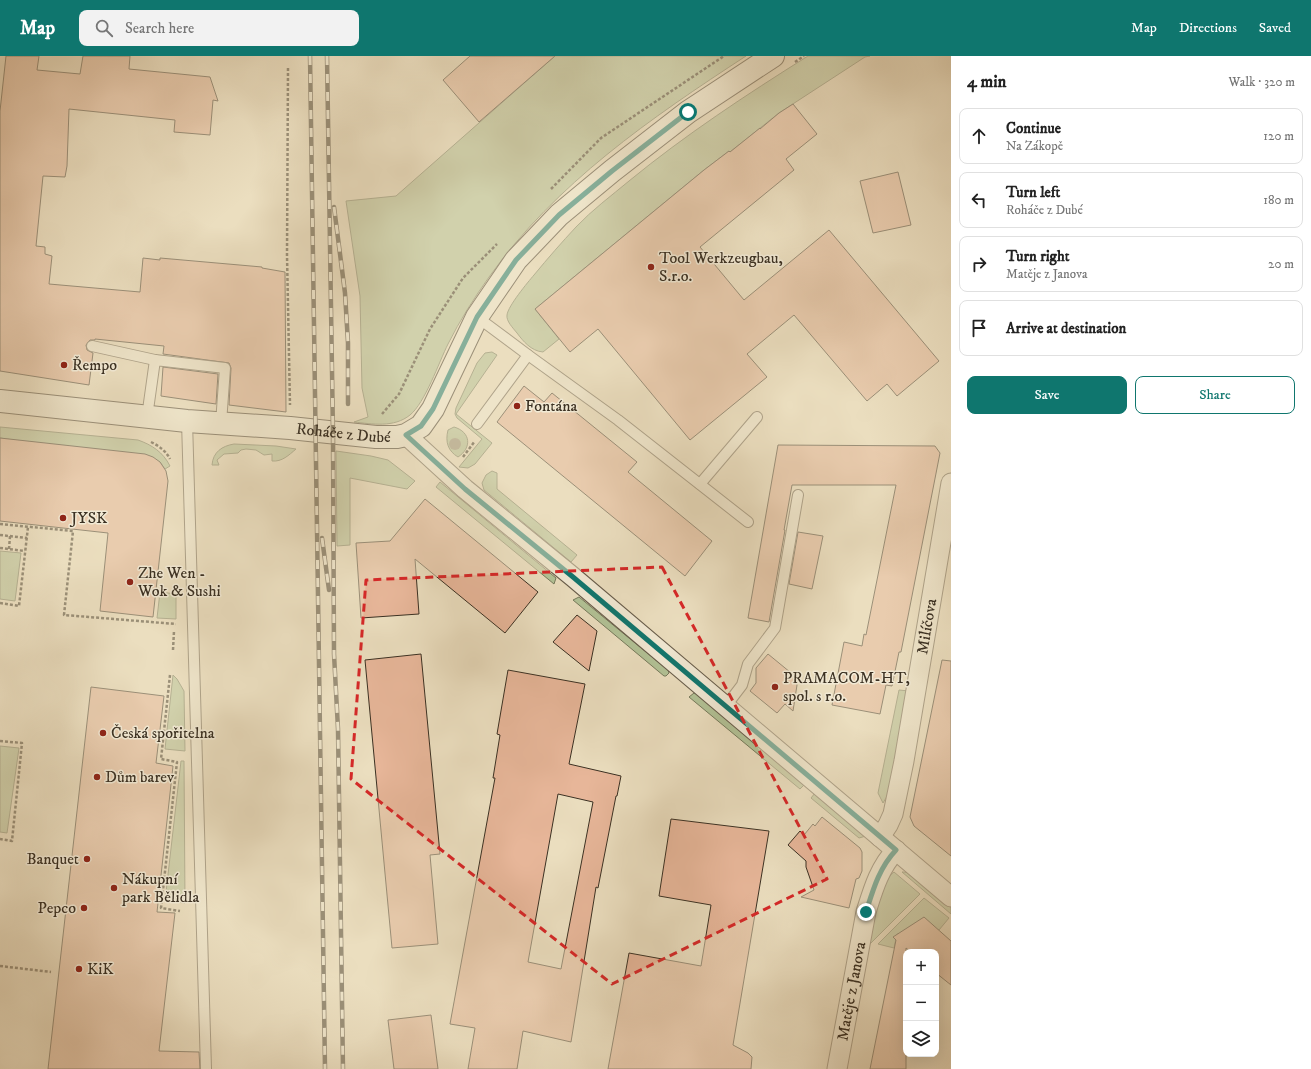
<!DOCTYPE html>
<html lang="en">
<head>
<meta charset="utf-8">
<style>
	body { margin:0; font-family:"IM FELL DW Pica",serif; background:#f2f2f2; color:#222 }
	.controls { position:absolute; right:12px; bottom:12px; display:grid; overflow:hidden; border-radius:8px; box-shadow:0 4px 16px #0002 }
	.controls button { width:36px; height:36px; display:grid; place-items:center; padding:0; border:0; border-bottom:1px solid #e0e0e0; background:#fff; color:#222; font:20px sans-serif }
	.stop { position:absolute; width:12px; height:12px; margin:-9px; border:3px solid #0f766e; border-radius:50%; background:#fff }
	.stop.end { background:#0f766e; border-color:#fff; box-shadow:0 1px 4px #0008 }
	.list { margin:0; padding:0; list-style:none }
	h2 { display:flex; justify-content:space-between; align-items:center; height:52px; margin:0; padding:0 16px; font-size:17px }
	h2 small { font-size:13px; font-weight:400; color:#767676 }
	.list li { display:grid; grid-template-columns:26px 1fr auto; gap:12px; align-items:center; box-sizing:border-box; height:56px; margin:0 8px 8px; padding:0 8px; border:1px solid #e0e0e0; border-radius:8px }
	.list b { display:block; font-size:15px; white-space:nowrap }
	.list p { margin:0; font-size:13px; white-space:nowrap; color:#767676 }
	.list em { font-size:13px; font-style:normal; color:#767676 }
	.actions { display:flex; gap:8px; padding:12px 16px }
	.actions a { flex:1; padding:9px 0; border:1px solid #0f766e; border-radius:8px; text-align:center; font-size:14px; color:#0f766e }
	.actions .main { background:#0f766e; color:#fff }
	.icon { flex:none; width:22px; height:22px; fill:none; stroke:currentColor; stroke-width:2; stroke-linecap:round; stroke-linejoin:round }
	.map { position:relative; flex:none; width:951px; height:1013px; overflow:hidden }
	header { display:flex; align-items:center; gap:24px; box-sizing:border-box; height:56px; padding:0 20px; background:#0f766e; color:#fff }
	header strong { font-size:19px }
	nav { display:flex; gap:22px; margin-inline-start:auto; font-size:14px }
	.search { width:280px; height:36px; background:#f2f2f2; display:flex; align-items:center; gap:10px; box-sizing:border-box; padding:0 14px; border-radius:8px; color:#767676; font-size:15px }
	main { display:flex }
	aside { flex:1; background:#fff }
	.map>svg:first-child { display:block }
	.green { fill:#b2c296; stroke:#767a5c }
	.building { fill:#e7b699; stroke:#3b3123; fill-rule:evenodd }
	.lines { fill:none; stroke-linecap:round; stroke-linejoin:round }
	.lane-casing { stroke:#675c4a; stroke-width:12 }
	.street-casing { stroke:#675c4a; stroke-width:21 }
	.secondary-casing { stroke:#3b3123; stroke-width:24 }
	.path { stroke:#3b3123; stroke-width:2.5; stroke-dasharray:3 2; stroke-linecap:butt }
	.lane { stroke:#f2ead5; stroke-width:10 }
	.street { stroke:#f2ead5; stroke-width:19 }
	.secondary { stroke:#f2ead5; stroke-width:22 }
	.rail-casing { stroke:#3b3123; stroke-width:4.5 }
	.rail { stroke:#f2ead5; stroke-width:3; stroke-dasharray:9; stroke-linecap:butt }
	.tree { fill:#978f76 }
	.route { stroke:#0f766e; stroke-width:5 }
	.marked { fill:none; stroke:#d62828; stroke-width:3; stroke-dasharray:8 5; stroke-linejoin:round }
	.poi-dot { fill:#8f2418; stroke:#f2ead5; stroke-width:1.5 }
	.labels { text-anchor:middle; dominant-baseline:central; stroke-width:3; stroke-linejoin:round; paint-order:stroke }
	.poi-label { font-size:16px; fill:#3b3123; stroke:#f2ead5; text-anchor:start }
	.street-label { font-size:16px; fill:#3b3123; stroke:#f2ead5 }
</style>
</head>
<body>
<header>
<strong>Map</strong>
<div class="search"><svg class="icon" aria-label="search" viewBox="0 0 24 24"><circle cx="10" cy="10" r="6"/><path d="M15 15l6 6"/></svg>Search here</div>
<nav><a>Map</a><a>Directions</a><a>Saved</a></nav>
</header>
<main>
<div class="map">
<svg width="951" height="1013" viewBox="0 0 951 1013">
	<rect width="100%" height="100%" fill="#ebdebf"/>
	<filter id="stains"><feTurbulence type="fractalNoise" baseFrequency=".005" numOctaves="4"/><feColorMatrix values="0 0 0 0 .2 0 0 0 0 .09 0 0 0 0 .02 0 0 0 .5 -.17"/></filter>
	<radialGradient id="worn" r=".72"><stop offset=".6" stop-color="#630" stop-opacity="0"/><stop offset="1" stop-color="#630" stop-opacity=".3"/></radialGradient>
	<!-- green -->
	<g class="green">
		<path d="M555,0H746C651,62 556,127 489,221C474,242 460,264 448,288C439,306 425,347 410,359C394,372 372,368 354,366L368,361L362,332L360,240L346,145L396,140Z"/>
		<path d="M808,0H870L865,1L779,57L730,96L729,95L704,114L535,253L559,283L543,296C531,295 523,285 517,277C513,272 506,265 507,259C508,250 528,226 534,219C548,202 562,186 576,171C592,154 611,140 629,125C685,79 746,39 808,0Z"/>
		<polygon points="492,296 497,299 456,358 492,387 475,408 468,412 459,411 482,383 457,362 455,358 456,352 477,307 485,297"/>
		<path d="M0,371L138,384C152,389 163,396 170,410L165,413L160,406L0,382Z"/>
		<path d="M454,371C471,376 472,392 458,401C448,395 445,386 448,374Z"/>
		<path d="M234,388L276,390L296,393C289,399 282,406 272,405V398L264,399L256,394L246,393L241,394L238,397L224,398L217,404L219,409H212C213,396 222,390 234,388Z"/>
		<polygon points="336,395 371,400 388,404 415,425 407,433 350,422 350,489 337,490"/>
		<polygon points="492,415 497,417 497,433 577,499 571,506 484,434 482,427 486,419"/>
		<polygon points="440,426 556,522 554,528 436,431"/>
		<polygon points="0,495 21,497 15,545 0,543"/>
		<polygon points="160,536 176,538 176,563 157,562"/>
		<polygon points="579,541 668,614 669,617 666,620 664,620 573,544"/>
		<polygon points="173,619 177,623 184,635 185,695 165,693"/>
		<polygon points="899,634 909,635 889,737 883,747 878,737"/>
		<polygon points="694,637 696,637 805,728 800,733 689,641"/>
		<polygon points="0,690 19,692 7,777 0,776"/>
		<polygon points="181,705 184,705 185,847 165,845"/>
		<polygon points="815,737 866,780 859,782 811,742"/>
		<path d="M894,816L920,838L867,891C872,873 879,826 894,816Z"/>
		<path d="M902,816C917,815 940,841 951,850V858Z"/>
		<polygon points="924,842 949,862 939,874 897,878 894,892 878,888"/>
	</g>
	<!-- building -->
	<g class="building">
		<polygon points="6,0 39,0 37,14 80,18 83,0 130,0 129,13 210,21 218,45 213,44 210,79 174,76 175,64 69,53 67,110 65,121 43,120 36,190 45,191 45,198 52,200 49,228 140,236 143,202 160,204 160,202 262,211 262,212 285,216 286,356 229,349 231,312 229,307 163,298 164,290 95,283 95,284 90,284 86,289 87,294 93,297 89,329 0,315 0,55"/>
		<polygon points="470,0 555,0 479,66 443,24"/>
		<polygon points="793,48 817,78 786,103 794,114 700,191 744,244 829,174 939,305 897,340 887,328 867,345 794,259 747,298 767,321 690,384 598,273 570,296 535,253 704,114 729,95 730,96 760,72 760,73 779,57"/>
		<polygon points="898,116 911,169 873,177 860,125"/>
		<polygon points="163,311 218,318 216,348 161,340"/>
		<polygon points="524,330 544,346 552,337 637,406 628,416 712,485 685,520 497,366"/>
		<polygon points="0,382 145,398 153,401 160,406 166,415 168,425 153,561 100,555 108,477 0,465"/>
		<polygon points="778,389 935,390 940,397 901,596 899,596 892,630 886,629 880,658 832,649 844,586 862,590 864,578 866,579 896,429 792,429 784,474 785,474 769,566 748,562"/>
		<polygon points="425,443 538,536 505,577 415,503 419,558 361,562 356,487 390,485"/>
		<polygon points="798,476 823,480 812,533 789,528"/>
		<polygon points="577,559 597,575 589,615 553,586"/>
		<polygon points="421,598 440,798 430,799 438,888 392,892 365,604"/>
		<polygon points="768,598 796,621 797,629 793,655 785,648 777,657 750,635 756,627 756,612"/>
		<polygon points="942,604 951,605 951,800 914,770 910,761"/>
		<path d="M508,614L585,628L569,708L621,720L617,740H616L598,832L596,831L571,986L523,975L517,1013H468L475,972L450,968L495,722H493L500,679L497,678ZM558,738L593,746L561,913L528,906Z"/>
		<polygon points="91,631 164,640 156,707 173,710 157,856 175,857 159,995 199,996 200,1013 48,1013"/>
		<polygon points="822,761 860,792 862,796 862,815 859,822 856,823 849,852 801,841 814,834 806,811 806,805 788,789 800,775 804,779 813,768 815,770"/>
		<polygon points="671,763 769,775 733,989 748,997 752,1001 751,1013 608,1013 629,897 701,910 711,849 659,840"/>
		<polygon points="924,861 951,885 951,929 936,917 936,896 911,896 906,892 906,1013 870,1013 896,884 893,881"/>
		<polygon points="431,959 438,1013 394,1013 388,964"/>
	</g>
	<g class="lines">
		<!-- lane casing -->
		<g class="lane-casing">
			<g id="lane">
				<polyline points="477,261 528,299 477,368"/>
				<polyline points="92,290 155,304"/>
				<polyline points="528,299 618,364 748,466"/>
				<polyline points="147,361 155,304 225,312 221,367"/>
				<polyline points="187,365 206,1013"/>
				<polyline points="700,428 757,361"/>
				<polyline points="726,650 742,629 748,608 775,572 798,439"/>
			</g>
		</g>
		<!-- street casing -->
		<g class="street-casing">
			<g id="street">
				<polyline points="406,379 465,433 573,521 951,841"/>
				<path id="s1" d="M880,781L888,769L893,758L904,705L951,427"/>
				<path id="s2" d="M837,1013L866,856C873,834 879,812 896,794"/>
			</g>
		</g>
		<!-- secondary casing -->
		<g class="secondary-casing">
			<g id="secondary">
				<path id="s3" d="M0,345L187,365L290,372L376,381H397L406,379L421,370L433,353L477,261L516,204L559,159L612,115L688,56L773,0"/>
			</g>
		</g>
		<!-- path -->
		<g class="path">
			<polyline points="795,6 804,0"/>
			<polyline points="288,12 287,199 290,349"/>
			<polyline points="551,133 601,82 724,0"/>
			<polyline points="382,358 399,338 430,273 463,222 497,188"/>
			<path d="M151,386C159,390 166,395 170,403"/>
			<polyline points="463,401 475,385"/>
			<polyline points="0,468 73,475 64,559 176,568"/>
			<polyline points="0,479 27,482"/>
			<polyline points="0,492 25,495"/>
			<polyline points="9,493 10,480"/>
			<polyline points="0,547 19,550 28,471"/>
			<polyline points="173,594 174,575"/>
			<polyline points="170,619 161,703 177,706 161,852 180,855"/>
			<polyline points="0,685 22,687 12,785 0,783"/>
			<polyline points="0,910 51,916"/>
		</g>
		<!-- lane -->
		<use href="#lane" class="lane"/>
		<!-- street -->
		<use href="#street" class="street"/>
		<!-- secondary -->
		<use href="#secondary" class="secondary"/>
		<!-- rail casing -->
		<g class="rail-casing">
			<g id="rail">
				<polyline points="310,0 325,1013"/>
				<polyline points="327,0 333,377 334,598 338,673 343,1013"/>
				<polyline points="334,151 345,237 348,287 348,348"/>
				<polyline points="322,482 329,534"/>
			</g>
		</g>
		<!-- rail -->
		<use href="#rail" class="rail"/>
	</g>
	<!-- trees -->
	<circle class="tree" cx="455" cy="388" r="6"/>
	<g class="lines">
		<!-- route -->
		<path class="route" d="M688,56L612,115L559,159L516,204L477,261L433,353L421,370L406,379L465,433L573,521L896,794C879,812 873,834 866,856"/>
	</g>
	<!-- marked area -->
	<path d="M0 0H951V1013H0ZM662,511L827,823L612,928L351,723L366,524Z" fill="#ebdebf" fill-opacity=".55" fill-rule="evenodd"/>
	<path class="marked" d="M662,511L827,823L612,928L351,723L366,524Z"/>
	<!-- markers -->
	<g class="poi-dot">
		<circle cx="651" cy="211" r="4"/>
		<circle cx="64" cy="309" r="4"/>
		<circle cx="517" cy="350" r="4"/>
		<circle cx="63" cy="462" r="4"/>
		<circle cx="130" cy="526" r="4"/>
		<circle cx="775" cy="631" r="4"/>
		<circle cx="103" cy="677" r="4"/>
		<circle cx="97" cy="721" r="4"/>
		<circle cx="87" cy="803" r="4"/>
		<circle cx="114" cy="832" r="4"/>
		<circle cx="84" cy="852" r="4"/>
		<circle cx="79" cy="913" r="4"/>
	</g>
	<g class="labels">
		<!-- poi labels -->
		<g class="poi-label">
			<text x="659" y="202">Tool Werkzeugbau,<tspan x="659" dy="18">S.r.o.</tspan></text>
			<text x="72" y="309">Řempo</text>
			<text x="525" y="350">Fontána</text>
			<text x="71" y="462">JYSK</text>
			<text x="138" y="517">Zhe Wen -<tspan x="138" dy="18">Wok &amp; Sushi</tspan></text>
			<text x="783" y="622">PRAMACOM-HT,<tspan x="783" dy="18">spol. s r.o.</tspan></text>
			<text x="111" y="677">Česká spořitelna</text>
			<text x="105" y="721">Dům barev</text>
			<text x="79" y="803" text-anchor="end">Banquet</text>
			<text x="122" y="823">Nákupní<tspan x="122" dy="18">park Bělidla</tspan></text>
			<text x="76" y="852" text-anchor="end">Pepco</text>
			<text x="87" y="913">KiK</text>
		</g>
		<!-- street labels -->
		<g class="street-label">
			<text stroke="none"><textPath href="#s3" startOffset="345">Roháče z Dubé</textPath></text>
			<text stroke="none"><textPath href="#s1" startOffset="217">Milíčova</textPath></text>
			<text stroke="none"><textPath href="#s2" startOffset="79">Matěje z Janova</textPath></text>
		</g>
	</g>
	<rect width="100%" height="100%" filter="url(#stains)"/>
	<rect width="100%" height="100%" fill="url(#worn)"/>
</svg>
<div class="controls">
<button>+</button>
<button>−</button>
<button><svg class="icon" aria-label="layers" viewBox="0 0 24 24"><path d="M12 4l9 5-9 5-9-5zM3 14l9 5 9-5"/></svg></button>
</div>
<div class="stop" style="left:688px;top:56px"></div>
<div class="stop end" style="left:866px;top:856px"></div>
</div>
<aside>
<h2>4 min<small>Walk · 320 m</small></h2>
<ul class="list">
<li><svg class="icon" aria-label="ahead" viewBox="0 0 24 24"><path d="M12 20V5M6 11l6-6 6 6"/></svg><div><b>Continue</b><p>Na Zákopě</p></div><em>120 m</em></li>
<li><svg class="icon" aria-label="left" viewBox="0 0 24 24"><path d="M17 20v-9H6M10 6l-5 5 5 5"/></svg><div><b>Turn left</b><p>Roháče z Dubé</p></div><em>180 m</em></li>
<li><svg class="icon" aria-label="right" viewBox="0 0 24 24"><path d="M7 20v-9h11M14 6l5 5-5 5"/></svg><div><b>Turn right</b><p>Matěje z Janova</p></div><em>20 m</em></li>
<li><svg class="icon" aria-label="arrive" viewBox="0 0 24 24"><path d="M6 21V4h12l-3 4 3 4H6"/></svg><div><b>Arrive at destination</b></div></li>
</ul>
<div class="actions"><a class="main">Save</a><a>Share</a></div>
</aside>
</main>
</body>
</html>
